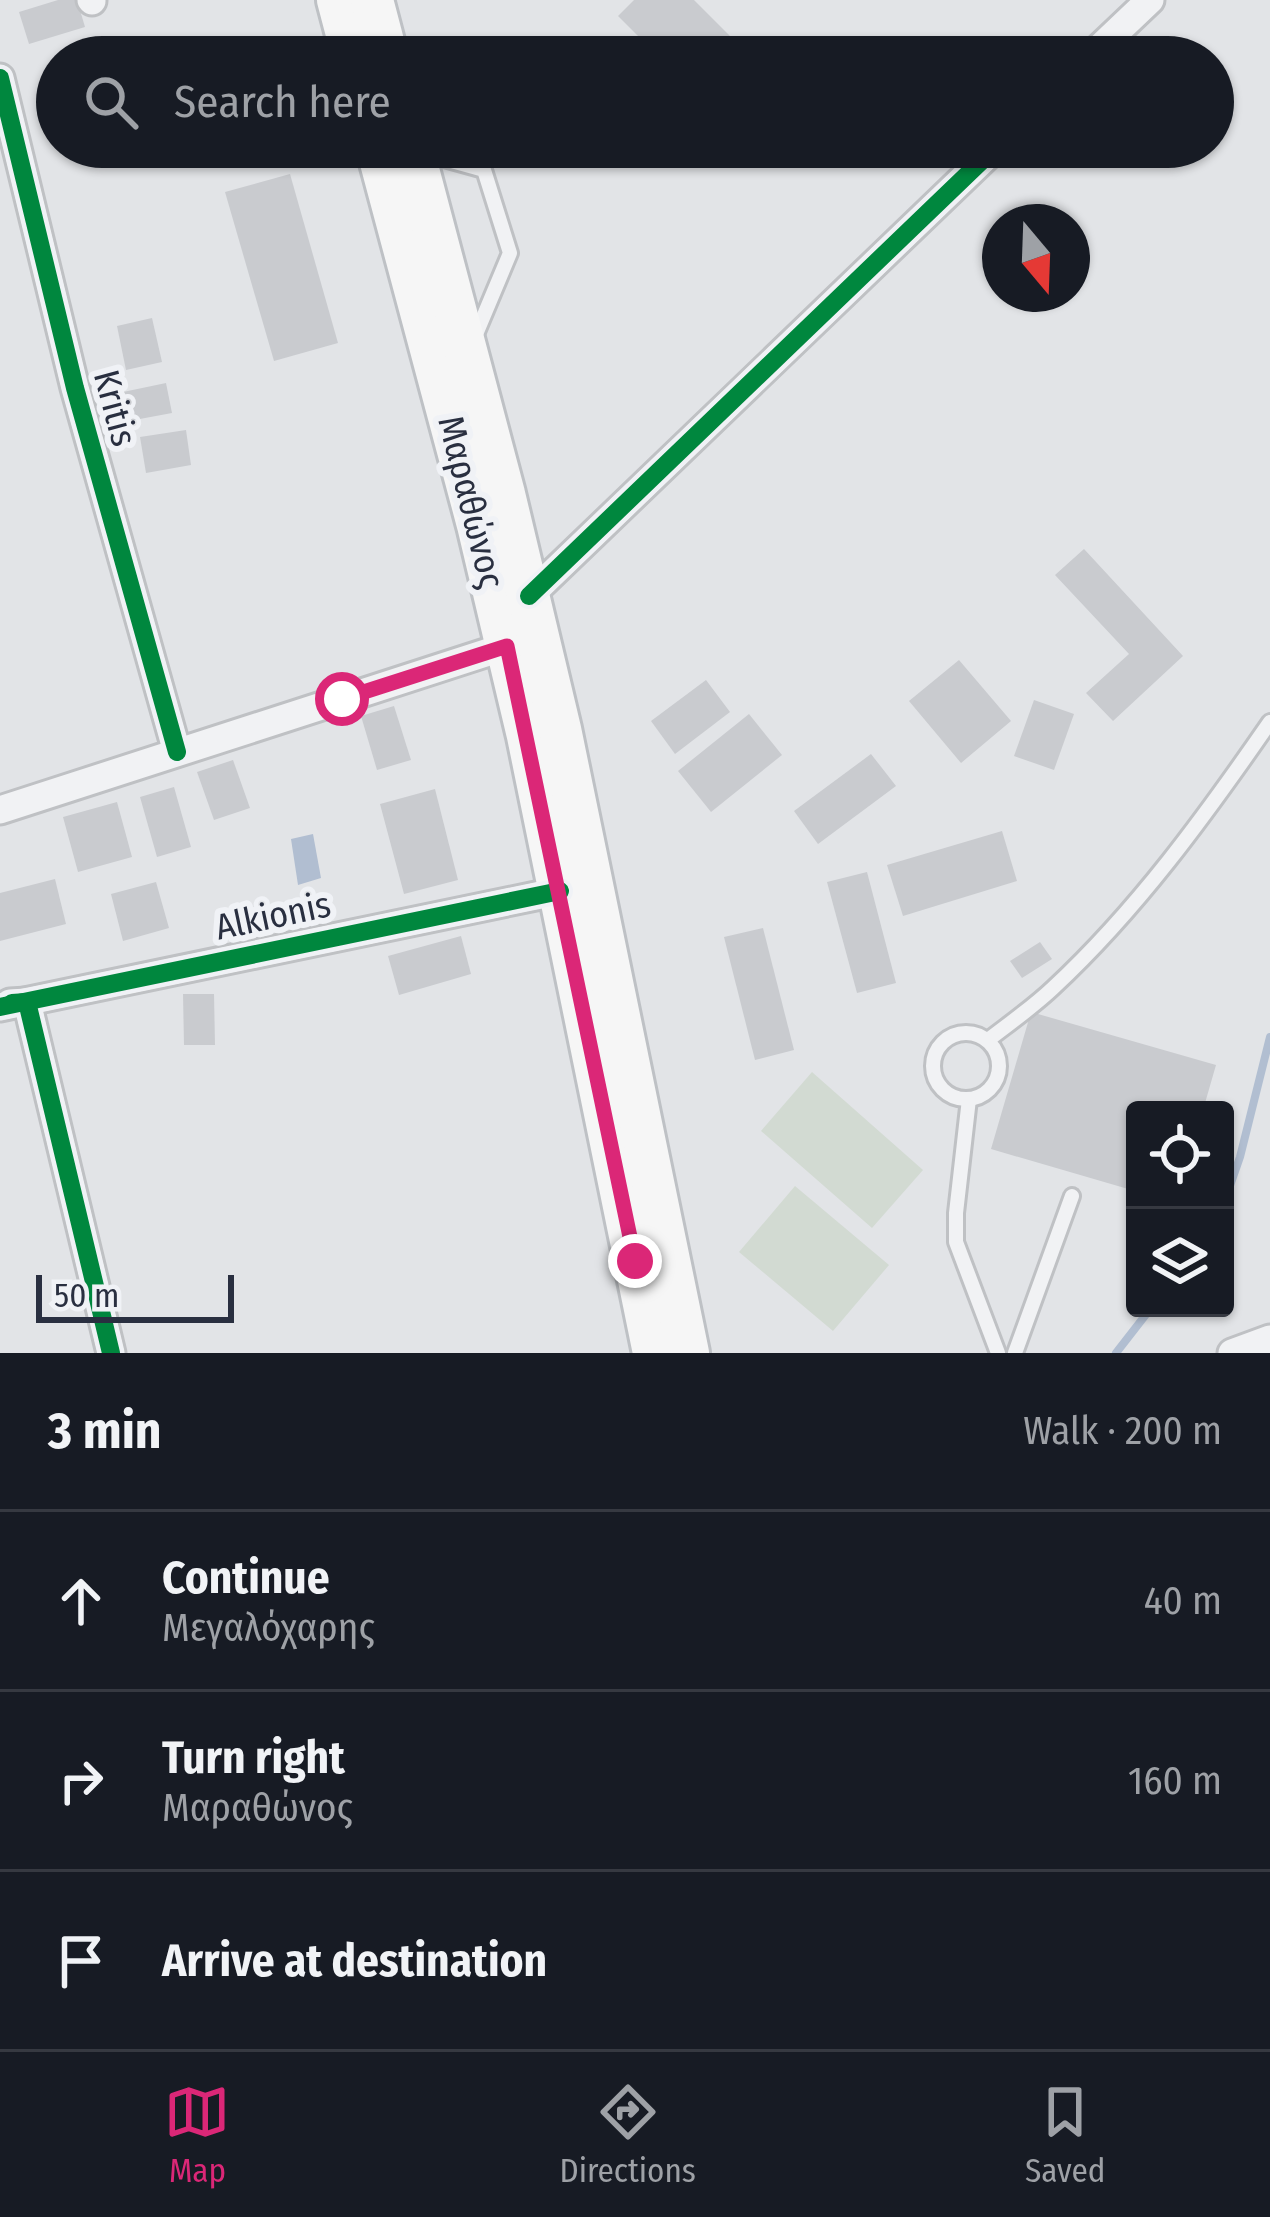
<!DOCTYPE html>
<html lang="en">
<head>
<meta charset="utf-8">
<style>
	body { margin:0; font-family:"Fira Sans Condensed",sans-serif; background:#242831; color:#f1f3f6 }
	.controls { position:absolute; right:36px; bottom:36px; display:grid; overflow:hidden; border-radius:12px; box-shadow:0 3px 9px #0004 }
	.controls button { width:108px; height:108px; display:grid; place-items:center; padding:0; border:0; border-bottom:3px solid #363941; background:#171b24; color:#f1f3f6; font:60px sans-serif }
	.compass { position:absolute; left:982px; top:204px; width:108px; height:108px; border-radius:50%; background:#171b24; box-shadow:0 3px 9px #0004; rotate:161deg }
	.scale { position:absolute; left:36px; bottom:30px; width:198px; box-sizing:border-box; padding-left:12px; border:6px solid #292f40; border-top:0; font-size:33px; line-height:42px; white-space:nowrap; color:#292f40; -webkit-text-stroke:9px #f0f2f6; paint-order:stroke }
	.stop { position:absolute; width:36px; height:36px; margin:-27px; border:9px solid #db2777; border-radius:50%; background:#fff }
	.stop.end { background:#db2777; border-color:#fff; box-shadow:0 3px 12px #0008 }
	.list { margin:0; padding:0; list-style:none }
	h2 { display:flex; justify-content:space-between; align-items:center; height:156px; margin:0; padding:0 48px; font-size:51px }
	h2 small { font-size:39px; font-weight:400; color:#9ea1a6 }
	.list li { display:grid; grid-template-columns:78px 1fr auto; gap:36px; align-items:center; box-sizing:border-box; height:180px; padding:0 48px; border-top:3px solid #363941 }
	.list b { display:block; font-size:45px; white-space:nowrap }
	.list p { margin:0; font-size:39px; white-space:nowrap; color:#9ea1a6 }
	.list em { font-size:39px; font-style:normal; color:#9ea1a6 }
	.icon { flex:none; width:66px; height:66px; fill:none; stroke:currentColor; stroke-width:2; stroke-linecap:round; stroke-linejoin:round }
	.map { position:relative; flex:none; width:1270px; height:1353px; overflow:hidden }
	.search { position:absolute; background:#171b24; box-shadow:0 3px 9px #0004; left:36px; right:36px; top:36px; height:132px; display:flex; align-items:center; gap:30px; box-sizing:border-box; padding:0 42px; border-radius:66px; color:#9ea1a6; font-size:45px }
	.sheet { height:696px; background:#171b24 }
	nav { display:flex; justify-content:space-around; align-items:center; box-sizing:border-box; height:168px; border-top:3px solid #363941; background:#171b24; font-size:33px; color:#9ea1a6 }
	nav a { display:grid; justify-items:center; gap:6px }
	nav .on { color:#db2777 }
	.map>svg:first-child { display:block }
	.green { fill:#d2dad2 }
	.water { fill:#b1bed1 }
	.lines { fill:none; stroke-linecap:round; stroke-linejoin:round }
	.stream { stroke:#b1bed1; stroke-width:8 }
	.building { fill:#c9cbcf }
	.service-casing { stroke:#bfc1c4; stroke-width:20 }
	.minor-casing { stroke:#bfc1c4; stroke-width:33 }
	.primary-casing { stroke:#bec1c5; stroke-width:48 }
	.service { stroke:#f1f2f4; stroke-width:14 }
	.minor { stroke:#f1f2f4; stroke-width:27 }
	.primary { stroke:#f6f6f6; stroke-width:42 }
	.cycleway-casing { stroke:#f0f2f6; stroke-width:26 }
	.cycleway { stroke:#00873e; stroke-width:18 }
	.route { stroke:#db2777; stroke-width:15 }
	.labels { text-anchor:middle; dominant-baseline:central; stroke-width:12; stroke-linejoin:round; paint-order:stroke }
	.street-label { font-size:36px; fill:#292f40; stroke:#f0f2f6 }
</style>
</head>
<body>
<div class="map">
<svg width="1270" height="1353" viewBox="0 0 1270 1353">
	<rect width="100%" height="100%" fill="#e2e4e7"/>
	<!-- green -->
	<g class="green">
		<polygon points="812,1072 923,1170 872,1228 761,1131"/>
		<polygon points="795,1186 889,1265 833,1331 739,1252"/>
	</g>
	<!-- water -->
	<polygon class="water" points="313,834 321,878 298,885 291,839"/>
	<g class="lines">
		<!-- stream -->
		<g class="stream">
			<polyline points="1225,1200 1240,1157 1270,1037"/>
			<polyline points="1116,1353 1151,1308"/>
		</g>
	</g>
	<!-- building -->
	<g class="building">
		<polygon points="58,0 77,0 85,27 29,44 19,12"/>
		<polygon points="634,0 694,0 751,57 659,57 618,16"/>
		<polygon points="290,174 338,343 274,361 225,192"/>
		<polygon points="152,318 162,362 126,370 117,326"/>
		<polygon points="166,383 172,413 129,421 123,392"/>
		<polygon points="186,430 191,465 146,473 140,437"/>
		<polygon points="1084,549 1183,656 1113,721 1086,693 1129,654 1055,575"/>
		<polygon points="959,660 1011,721 961,763 909,701"/>
		<polygon points="706,680 730,712 675,754 651,721"/>
		<polygon points="1034,700 1074,714 1054,770 1014,756"/>
		<polygon points="394,706 411,760 377,770 361,716"/>
		<polygon points="749,714 782,755 711,812 678,771"/>
		<polygon points="871,754 896,786 818,844 794,811"/>
		<polygon points="233,760 250,808 214,820 197,772"/>
		<polygon points="174,787 191,847 157,857 140,797"/>
		<polygon points="435,789 458,880 404,894 380,804"/>
		<polygon points="117,802 132,857 78,872 63,817"/>
		<polygon points="1002,831 1017,881 903,916 887,865"/>
		<polygon points="867,872 896,983 857,993 827,882"/>
		<polygon points="55,879 66,924 0,941 0,893"/>
		<polygon points="156,882 169,928 123,941 111,894"/>
		<polygon points="763,928 794,1050 755,1060 724,937"/>
		<polygon points="461,936 471,974 399,995 388,956"/>
		<polygon points="1040,942 1052,959 1022,978 1010,961"/>
		<polygon points="183,994 214,994 215,1045 184,1045"/>
		<polygon points="1031,1012 1216,1065 1203,1110 1135,1110 1135,1191 991,1149"/>
	</g>
	<g class="lines">
		<!-- service casing -->
		<g class="service-casing">
			<g id="service">
				<polyline points="419,152 484,170 510,253 474,339"/>
				<circle cx="966" cy="1066" r="33"/>
				<path d="M988,1040C1010,1023 1033,1007 1053,988C1137,910 1205,816 1270,722"/>
				<polyline points="969,1099 956,1213 956,1242 998,1353"/>
				<polyline points="1015,1353 1072,1196"/>
			</g>
		</g>
		<!-- minor casing -->
		<g class="minor-casing">
			<g id="minor">
				<polyline points="91,0 92,1"/>
				<polyline points="1090,57 1150,0"/>
				<polyline points="0,78 75,388 177,752"/>
				<polyline points="529,596 996,147"/>
				<polyline points="0,810 507,646"/>
				<polyline points="10,1003 27,1002 111,1353"/>
				<polyline points="0,1007 560,891"/>
				<polyline points="1232,1353 1270,1339"/>
			</g>
		</g>
		<!-- primary casing -->
		<g class="primary-casing">
			<g id="primary">
				<polyline points="338,0 353,57"/>
				<polyline points="372,0 387,57"/>
				<polyline points="377,147 478,525 528,736 654,1353"/>
				<polyline points="412,147 504,494 560,729 688,1353"/>
			</g>
		</g>
		<!-- service -->
		<use href="#service" class="service"/>
		<!-- minor -->
		<use href="#minor" class="minor"/>
		<!-- primary -->
		<use href="#primary" class="primary"/>
		<!-- cycleway casing -->
		<g class="cycleway-casing">
			<g id="cycleway">
				<polyline points="0,78 75,388 177,752"/>
				<polyline points="529,596 996,147"/>
				<polyline points="12,1003 27,1002 111,1353"/>
				<polyline points="0,1007 560,891"/>
			</g>
		</g>
		<!-- cycleway -->
		<use href="#cycleway" class="cycleway"/>
	</g>
	<g class="lines">
		<!-- route -->
		<polyline class="route" points="342,699 507,646 635,1261"/>
	</g>
	<g class="labels">
		<!-- street labels -->
		<g class="street-label">
			<text transform="translate(115 408) rotate(75)">Kritis</text>
			<text transform="translate(471 502) rotate(76)">Μαραθώνος</text>
			<text transform="translate(273 916) rotate(-12)">Alkionis</text>
		</g>
	</g>
</svg>
<div class="controls">
<button><svg class="icon" aria-label="locate" viewBox="0 0 24 24"><circle cx="12" cy="12" r="6"/><path d="M12 2v4M12 18v4M2 12h4M18 12h4"/></svg></button>
<button><svg class="icon" aria-label="layers" viewBox="0 0 24 24"><path d="M12 4l9 5-9 5-9-5zM3 14l9 5 9-5"/></svg></button>
</div>
<svg class="compass" viewBox="-18 -18 36 36"><path d="M0-13l5 13h-10z" fill="#e53935"/><path d="M0 13l5-13h-10z" fill="#9ea1a6"/></svg>
<div class="scale">50 m</div>
<div class="stop" style="left:342px;top:699px"></div>
<div class="stop end" style="left:635px;top:1261px"></div>
<div class="search"><svg class="icon" aria-label="search" viewBox="0 0 24 24"><circle cx="10" cy="10" r="6"/><path d="M15 15l6 6"/></svg>Search here</div>
</div>
<section class="sheet">
<h2>3 min<small>Walk · 200 m</small></h2>
<ul class="list">
<li><svg class="icon" aria-label="ahead" viewBox="0 0 24 24"><path d="M12 20V5M6 11l6-6 6 6"/></svg><div><b>Continue</b><p>Μεγαλόχαρης</p></div><em>40 m</em></li>
<li><svg class="icon" aria-label="right" viewBox="0 0 24 24"><path d="M7 20v-9h11M14 6l5 5-5 5"/></svg><div><b>Turn right</b><p>Μαραθώνος</p></div><em>160 m</em></li>
<li><svg class="icon" aria-label="arrive" viewBox="0 0 24 24"><path d="M6 21V4h12l-3 4 3 4H6"/></svg><div><b>Arrive at destination</b></div></li>
</ul>
</section>
<nav>
<a class="on"><svg class="icon" aria-label="map" viewBox="0 0 24 24"><path d="M3 6l6-2 6 2 6-2v14l-6 2-6-2-6 2zM9 4v14M15 6v14"/></svg>Map</a>
<a><svg class="icon" aria-label="directions" viewBox="0 0 24 24"><path d="M12 3l9 9-9 9-9-9zM9 14v-3h6M13 9l2 2-2 2"/></svg>Directions</a>
<a><svg class="icon" aria-label="saved" viewBox="0 0 24 24"><path d="M7 4h10v16l-5-4-5 4z"/></svg>Saved</a>
</nav>
</body>
</html>
